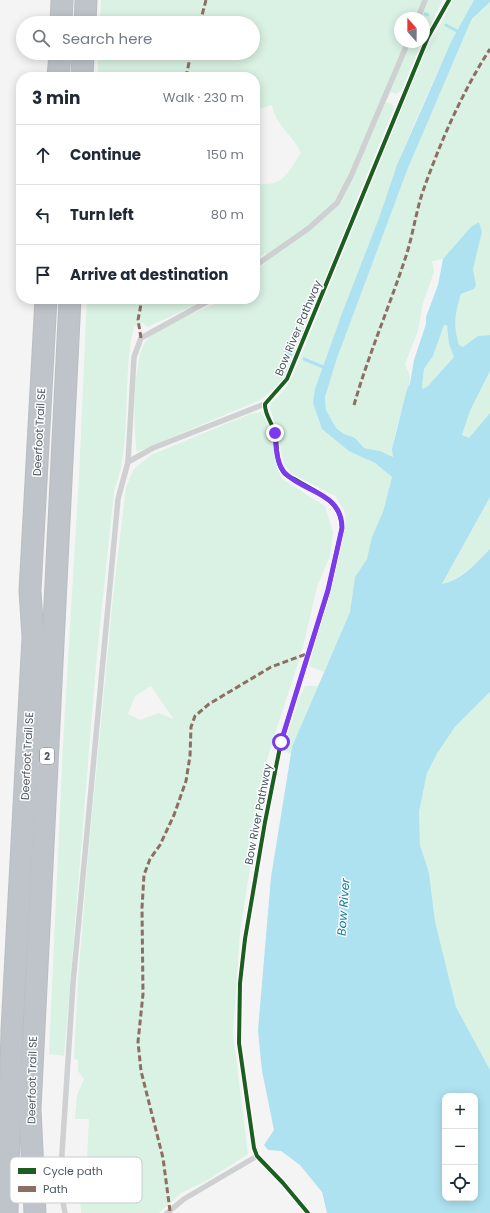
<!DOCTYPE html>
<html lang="en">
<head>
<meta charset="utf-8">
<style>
	body { margin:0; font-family:Poppins,sans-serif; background:#f2f2f3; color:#1f2937 }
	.controls { position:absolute; right:12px; bottom:12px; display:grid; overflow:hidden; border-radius:8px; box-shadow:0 2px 10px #0003 }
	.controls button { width:36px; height:36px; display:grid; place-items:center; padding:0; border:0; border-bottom:1px solid #e0e1e3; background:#fff; color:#1f2937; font:20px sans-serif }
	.compass { position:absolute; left:394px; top:12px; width:36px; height:36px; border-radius:50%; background:#fff; box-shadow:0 2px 10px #0003; rotate:339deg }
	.stop { position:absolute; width:12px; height:12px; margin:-9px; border:3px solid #7c3aed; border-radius:50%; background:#fff }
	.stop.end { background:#7c3aed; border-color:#fff; box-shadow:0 1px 4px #0008 }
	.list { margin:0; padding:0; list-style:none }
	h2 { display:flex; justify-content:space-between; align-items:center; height:52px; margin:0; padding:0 16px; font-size:17px }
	h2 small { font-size:13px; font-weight:400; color:#747a83 }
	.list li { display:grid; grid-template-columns:26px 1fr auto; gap:12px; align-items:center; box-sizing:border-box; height:60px; padding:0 16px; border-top:1px solid #e0e1e3 }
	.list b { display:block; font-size:15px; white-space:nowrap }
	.list em { font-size:13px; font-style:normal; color:#747a83 }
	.icon { flex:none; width:22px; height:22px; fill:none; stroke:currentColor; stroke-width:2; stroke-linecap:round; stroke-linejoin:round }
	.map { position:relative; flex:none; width:490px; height:1213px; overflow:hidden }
	.search { position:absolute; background:#fff; box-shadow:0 2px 10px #0003; left:16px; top:16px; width:244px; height:44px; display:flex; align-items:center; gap:10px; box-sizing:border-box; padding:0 14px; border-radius:22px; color:#747a83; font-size:15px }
	.panel { position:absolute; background:#fff; box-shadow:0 2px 10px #0003; left:16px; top:72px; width:244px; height:232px; border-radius:16px }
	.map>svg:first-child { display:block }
	.green { fill:#d9f2e3; fill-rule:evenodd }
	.water { fill:#aee2f0; fill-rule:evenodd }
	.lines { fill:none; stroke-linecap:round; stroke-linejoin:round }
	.stream { stroke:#aee2f0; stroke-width:3 }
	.highway-casing { stroke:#b9bec3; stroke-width:23 }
	.lane { stroke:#ced0d2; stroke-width:5.5 }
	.highway { stroke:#bec4c9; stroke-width:21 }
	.quiet { stroke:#8d6e63; stroke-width:3; stroke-dasharray:6 3; stroke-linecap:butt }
	.cycleway-casing { stroke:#fff; stroke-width:6 }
	.cycleway { stroke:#1b5e20; stroke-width:4 }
	.route { stroke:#7c3aed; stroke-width:5 }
	.labels { text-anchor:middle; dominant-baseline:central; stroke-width:3; stroke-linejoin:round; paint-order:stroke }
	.shield { fill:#fff; stroke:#808990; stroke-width:1 }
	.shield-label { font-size:10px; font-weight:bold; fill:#4a5661 }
	.street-label { font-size:11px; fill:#4a5661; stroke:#fff }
	.water-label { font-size:12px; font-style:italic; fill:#0c7c9b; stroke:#fff }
	.key { fill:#fff; stroke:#c9ccd0; stroke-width:1 }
	.key-label { font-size:11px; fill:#4a5661 }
</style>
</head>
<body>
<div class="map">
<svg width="490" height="1213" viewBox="0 0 490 1213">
	<rect width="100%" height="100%" fill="#f4f4f4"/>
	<!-- green -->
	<g class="green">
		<path d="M101,0H443L424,38V18H400V42H422L401,91L396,94L391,92L386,102L392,104L394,108L285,376L278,386L260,400L137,452C133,430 133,361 145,342C153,328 199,311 215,304L220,299H255V271L269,260L265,253L255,261V183C283,188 287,174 301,153C293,135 275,125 272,105L257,110L255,119V77H98V53H253V23H100Z"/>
		<path d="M453,0H474C445,53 420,108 398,164C390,182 386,201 379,219C356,280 329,340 313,403L363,457L375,463L392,477L383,512L367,559L355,577L350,612L324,672L309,666L342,544L346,517L344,510L335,496L291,473L284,464L276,426L270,408L271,403L285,389L294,373L423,57Z"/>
		<path d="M490,2V335L478,336L463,347L459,345C453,325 455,314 461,294L474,289L476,285L473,269L482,232L479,222L443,259L432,261L434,272L423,303L418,331L405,364C409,373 413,380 407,389C404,412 391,434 393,457L380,451L364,448L355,438L344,434L336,428L326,410L325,397L337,358L408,168L467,30L472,20Z"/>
		<path d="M87,299H207L148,327L142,323L134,326C123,372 130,421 121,468C119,476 116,484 114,492L97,654L64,1056L49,1054L63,744L79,476Z"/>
		<polygon points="444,325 447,325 454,357 428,386 423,389 422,387 424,369 433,356"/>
		<polygon points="490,371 490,413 469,439 462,435 470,411"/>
		<path d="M261,412C275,433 272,457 282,479L325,506L333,532L330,556L317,587L303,647L268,756L240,931L233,1034L248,1154L206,1181L181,1193L159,1213H81L79,1185L81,1161H87L89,1119H75L77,1095L84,1079L78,1071V1060L74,1059L78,980L88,858L114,587L126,487L134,469L151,455L250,414ZM151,686L173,718V719L159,713L140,720L128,714L135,696Z"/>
		<path d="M490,497V549C475,564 462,578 442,585Z"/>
		<polygon points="305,686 318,686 291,754 283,750 299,698"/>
		<polygon points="490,692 490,1070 456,1007 435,921 429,873 420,845 419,812 427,773 438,752 455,727"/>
	</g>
	<!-- water -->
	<path class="water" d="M474,0H490V2L472,19L467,30L408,168L337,358L325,397L326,410L336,428L344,434L355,438L364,448L380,451L393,457L392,449L407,389L410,384L414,360L426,324V317L438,285L443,259L471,227L479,222L482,232L473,269L476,285L474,289L461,294C455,314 453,325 459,345L463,347L478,336L490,335V371L470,411L462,435L469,438L490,413V497L442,584C462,580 476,563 490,549V692L455,727L438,752L427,773L419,812L420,845L429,873L435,921L456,1007L490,1070V1213H327L322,1192L300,1165L281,1151L268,1150L264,1145L274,1130L262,1071L258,1030L271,877L288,772L292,747L350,612L355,577L367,559L372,537L383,512L392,477L375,463L349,451L322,429L313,403L315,389L341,316L379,218L397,165L452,40ZM444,325H447L449,344L454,357L428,386L423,389L422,387L424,369L433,356ZM445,1096H475V1198H445Z"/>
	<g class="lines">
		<!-- stream -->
		<g class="stream">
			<polyline points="425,14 428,15"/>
			<polyline points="446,25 457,31"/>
			<polyline points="285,352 291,354"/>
			<polyline points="304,359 323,367"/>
		</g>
		<!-- highway casing -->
		<g class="highway-casing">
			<g id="highway">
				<polyline points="61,23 62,0"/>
				<polyline points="85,23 86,0"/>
				<polyline points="58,77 60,53"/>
				<polyline points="82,77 83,53"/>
				<polyline points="7,1213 12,1030 33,637 30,591 46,299"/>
				<polyline points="35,1213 30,1109 70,299"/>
			</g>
		</g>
		<!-- lane -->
		<g class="lane">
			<polyline points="418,18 425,0"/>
			<polyline points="255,266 309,228 337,203 351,176 408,42"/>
			<polyline points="128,462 153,448 265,404"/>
			<polyline points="65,1213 60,1185 73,983 118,499 128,462 134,357 141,338 212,299"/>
			<polyline points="167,1213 184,1199 257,1156"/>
		</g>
		<!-- highway -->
		<use href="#highway" class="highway"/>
		<!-- quiet -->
		<g class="quiet">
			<polyline points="200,23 206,0"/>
			<polyline points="186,77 191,53"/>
			<polyline points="141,338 138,320 142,299"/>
			<path d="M354,405C368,356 388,310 404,262C412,240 415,216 422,194C439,145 462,92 490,49"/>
			<polyline points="170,1211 163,1158 141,1071 138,1042 143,994 142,908 144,875 150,859 160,845 174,815 186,781 190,756 191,727 195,716 209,704 271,667 309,653"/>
		</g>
		<!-- cycleway casing -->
		<g class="cycleway-casing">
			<path id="cycleway" d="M308,1213L283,1183L257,1156L254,1148L239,1043L240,983L245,939L265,822L281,742L328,591L342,528C342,501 316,492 296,480C293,478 288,477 285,474C275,464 278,445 275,433C272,423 264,413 265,404L287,379L416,66L428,37L449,0"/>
		</g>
		<!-- cycleway -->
		<use href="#cycleway" class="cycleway"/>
	</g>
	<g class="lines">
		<!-- route -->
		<path class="route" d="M275,433C276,445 276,465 286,474C306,493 342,493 342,528L328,590L281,742"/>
	</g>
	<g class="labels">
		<!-- shield labels -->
		<rect class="shield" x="40" y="748" width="14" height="16" rx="3"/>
		<g class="shield-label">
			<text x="47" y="756">2</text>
		</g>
		<!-- street labels -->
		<g class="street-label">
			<text transform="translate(298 328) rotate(-67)">Bow River Pathway</text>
			<text transform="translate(39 432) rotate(-87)">Deerfoot Trail SE</text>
			<text transform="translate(27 756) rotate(-87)">Deerfoot Trail SE</text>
			<text transform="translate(258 814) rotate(-79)">Bow River Pathway</text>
			<text transform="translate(32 1080) rotate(-89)">Deerfoot Trail SE</text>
		</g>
		<!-- water labels -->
		<g class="water-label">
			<text transform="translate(343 907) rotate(-86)">Bow River</text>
		</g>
	</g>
	<!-- legend -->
	<rect x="10" y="1157" width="132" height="46" rx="6" class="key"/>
	<rect x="18" y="1168" width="18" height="6" fill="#1b5e20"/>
	<rect x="18" y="1186" width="18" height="6" fill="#8d6e63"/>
	<g class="key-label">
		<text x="43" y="1175">Cycle path</text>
		<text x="43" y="1193">Path</text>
	</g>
</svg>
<div class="controls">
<button>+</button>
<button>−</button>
<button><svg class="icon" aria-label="locate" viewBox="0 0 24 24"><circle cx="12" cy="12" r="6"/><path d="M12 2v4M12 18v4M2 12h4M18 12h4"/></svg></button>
</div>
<svg class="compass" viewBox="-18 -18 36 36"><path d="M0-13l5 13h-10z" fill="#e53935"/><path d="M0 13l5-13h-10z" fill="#747a83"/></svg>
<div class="stop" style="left:281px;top:742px"></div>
<div class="stop end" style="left:275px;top:433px"></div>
<div class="search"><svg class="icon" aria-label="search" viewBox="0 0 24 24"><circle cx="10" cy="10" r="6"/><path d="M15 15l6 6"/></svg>Search here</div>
<section class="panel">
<h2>3 min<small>Walk · 230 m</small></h2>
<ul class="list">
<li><svg class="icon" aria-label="ahead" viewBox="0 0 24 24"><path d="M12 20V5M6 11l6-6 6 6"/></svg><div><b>Continue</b></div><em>150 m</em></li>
<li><svg class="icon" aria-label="left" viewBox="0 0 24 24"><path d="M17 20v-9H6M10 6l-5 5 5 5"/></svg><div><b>Turn left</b></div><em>80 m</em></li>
<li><svg class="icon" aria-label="arrive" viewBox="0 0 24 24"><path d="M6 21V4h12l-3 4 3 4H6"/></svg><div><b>Arrive at destination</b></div></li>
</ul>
</section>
</div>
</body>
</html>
